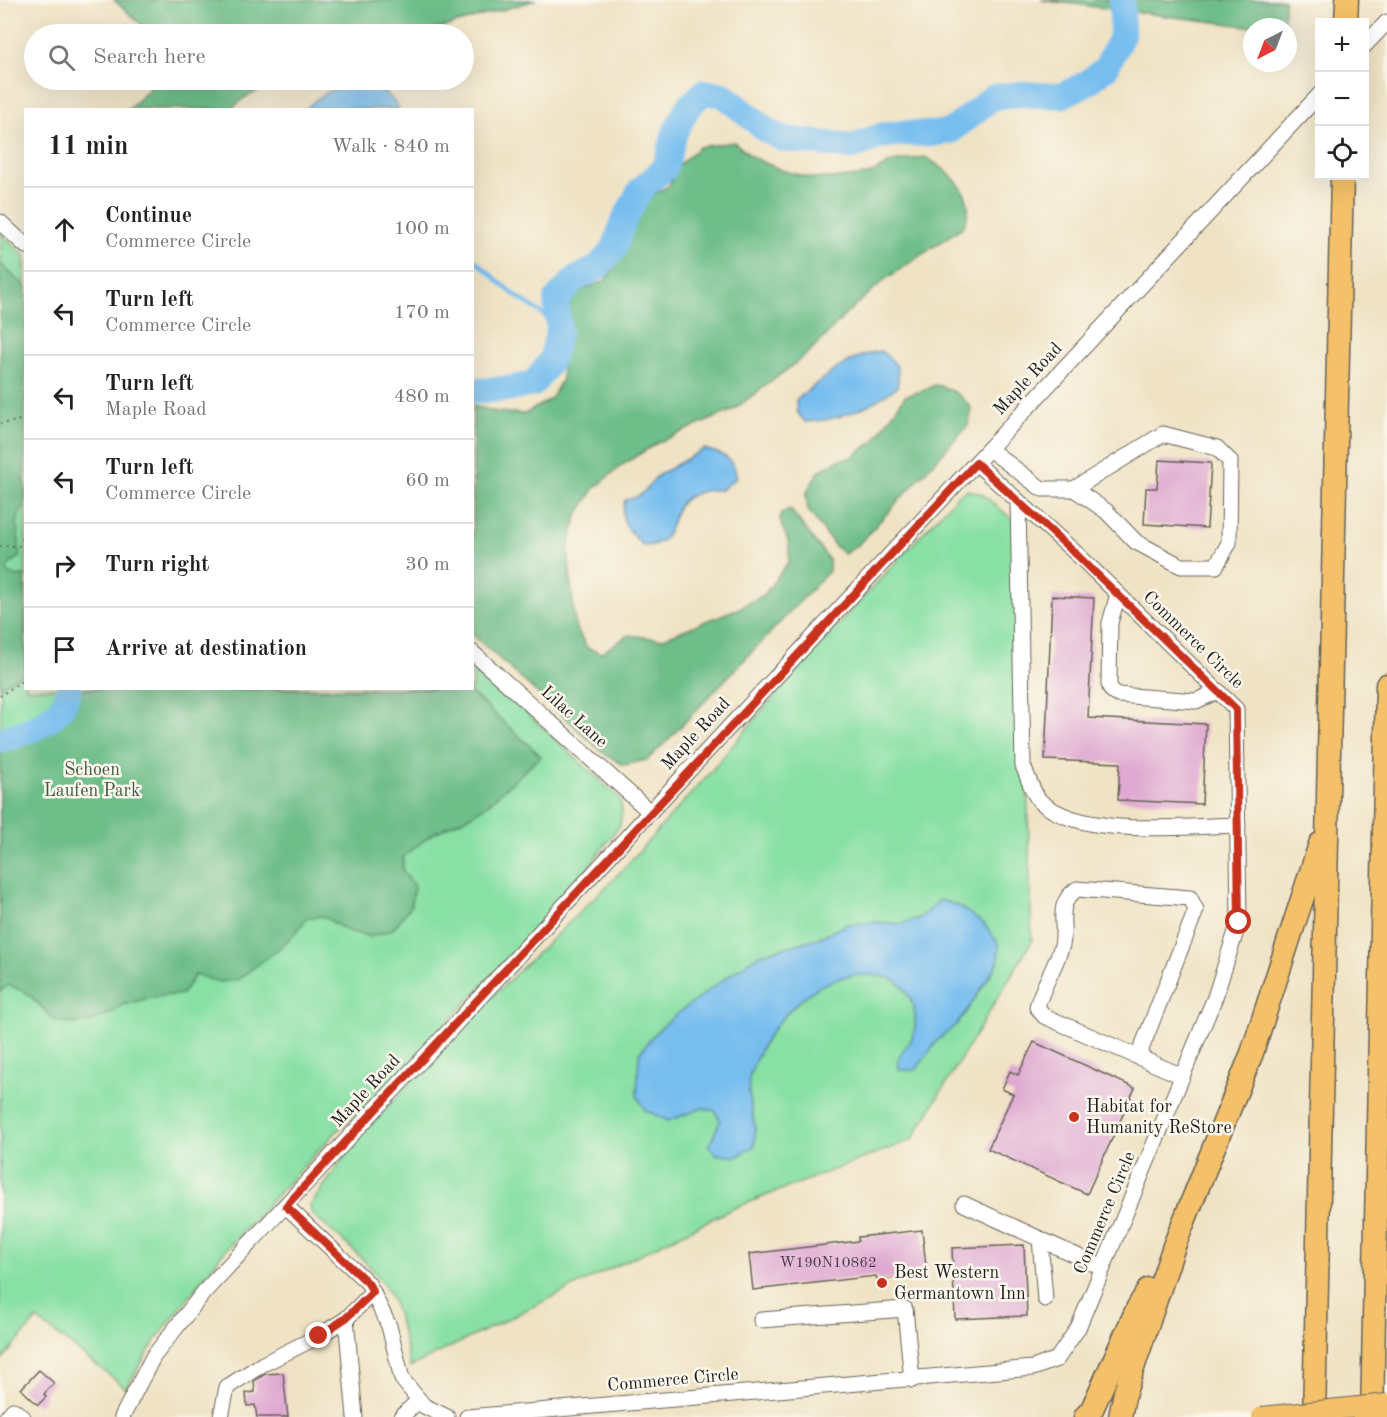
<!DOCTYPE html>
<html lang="en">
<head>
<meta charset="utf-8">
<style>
	body { margin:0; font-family:"Old Standard TT",serif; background:#f2f2f2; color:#222 }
	.controls { position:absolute; right:18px; top:18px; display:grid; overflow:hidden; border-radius:0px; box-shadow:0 6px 24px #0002 }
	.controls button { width:54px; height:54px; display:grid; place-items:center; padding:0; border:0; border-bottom:2px solid #e0e0e0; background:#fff; color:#222; font:30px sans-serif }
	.compass { position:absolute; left:1243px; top:18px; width:54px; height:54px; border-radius:50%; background:#fff; box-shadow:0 6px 24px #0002; rotate:222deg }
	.stop { position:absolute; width:18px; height:18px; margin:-14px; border:4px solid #c8321e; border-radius:50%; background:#fff }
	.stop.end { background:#c8321e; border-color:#fff; box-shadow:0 2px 6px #0008 }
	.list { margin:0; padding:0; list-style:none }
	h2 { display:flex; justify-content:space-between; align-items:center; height:78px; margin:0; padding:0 24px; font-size:26px }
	h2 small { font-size:20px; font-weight:400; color:#767676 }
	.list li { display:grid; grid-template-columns:39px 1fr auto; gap:18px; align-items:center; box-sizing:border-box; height:84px; padding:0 24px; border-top:2px solid #e0e0e0 }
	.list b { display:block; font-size:22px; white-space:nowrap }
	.list p { margin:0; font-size:20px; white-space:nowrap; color:#767676 }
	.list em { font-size:20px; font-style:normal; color:#767676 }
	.icon { flex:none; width:33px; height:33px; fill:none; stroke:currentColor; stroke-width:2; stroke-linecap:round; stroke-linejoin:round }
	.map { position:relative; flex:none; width:1387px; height:1417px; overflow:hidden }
	.search { position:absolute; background:#fff; box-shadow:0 6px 24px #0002; left:24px; top:24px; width:450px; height:66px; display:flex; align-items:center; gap:15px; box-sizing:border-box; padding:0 21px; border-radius:33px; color:#767676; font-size:22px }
	.panel { position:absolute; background:#fff; box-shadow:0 6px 24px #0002; left:24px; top:108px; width:450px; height:582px; border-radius:0px }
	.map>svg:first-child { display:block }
	.green { fill:#88e0a4; stroke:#527e60; stroke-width:1.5 }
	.forest { fill:#6ebe8a; stroke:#456d53; stroke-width:1.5 }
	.water { fill:#77beef; stroke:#4a6d86; stroke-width:1.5 }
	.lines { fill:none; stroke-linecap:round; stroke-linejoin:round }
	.stream { stroke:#77beef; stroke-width:4.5 }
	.river { stroke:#77beef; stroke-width:26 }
	.building { fill:#dfa9d1 }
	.minor-casing { stroke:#666257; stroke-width:17 }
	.highway-casing { stroke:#666257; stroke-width:25 }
	.path { stroke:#666257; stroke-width:2; stroke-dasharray:1.5 4.5; stroke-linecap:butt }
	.minor { stroke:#fff; stroke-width:15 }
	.highway { stroke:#f4c16a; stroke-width:22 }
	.major-bridge-casing { stroke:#666257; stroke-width:22; stroke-linecap:butt }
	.highway-bridge-casing { stroke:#666257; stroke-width:25; stroke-linecap:butt }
	.major-bridge { stroke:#f4c16a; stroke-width:20 }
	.highway-bridge { stroke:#f4c16a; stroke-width:22 }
	.route { stroke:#c8321e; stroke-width:8 }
	.poi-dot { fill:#c8321e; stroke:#fbf7ec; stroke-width:2 }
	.labels { text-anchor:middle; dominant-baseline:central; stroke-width:5; stroke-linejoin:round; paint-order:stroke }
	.number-label { font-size:15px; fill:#4d3f49 }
	.street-label { font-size:18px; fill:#1c1c1c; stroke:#fbf7ec }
	.park-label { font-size:18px; fill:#3c5745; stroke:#fbf7ec }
	.poi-label { font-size:18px; fill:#1c1c1c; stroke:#fbf7ec; text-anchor:start }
</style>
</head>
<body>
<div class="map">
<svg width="1387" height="1417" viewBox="0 0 1387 1417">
	<rect width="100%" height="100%" fill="#fbf7ec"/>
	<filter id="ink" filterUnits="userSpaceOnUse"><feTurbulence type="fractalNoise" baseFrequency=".0167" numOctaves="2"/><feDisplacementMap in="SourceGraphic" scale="12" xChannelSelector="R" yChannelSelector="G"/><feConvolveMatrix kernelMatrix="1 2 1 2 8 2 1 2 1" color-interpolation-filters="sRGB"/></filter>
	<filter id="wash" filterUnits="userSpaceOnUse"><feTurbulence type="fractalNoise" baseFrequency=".008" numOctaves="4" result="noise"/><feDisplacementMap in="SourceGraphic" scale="24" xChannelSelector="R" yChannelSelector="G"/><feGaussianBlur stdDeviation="1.35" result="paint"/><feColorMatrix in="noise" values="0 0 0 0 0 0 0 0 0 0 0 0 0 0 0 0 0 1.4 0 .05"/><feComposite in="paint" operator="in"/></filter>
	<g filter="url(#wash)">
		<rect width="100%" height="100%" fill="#f0e3c5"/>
		<!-- green -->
		<g class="green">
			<polygon points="1,234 25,256 26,688 472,688 473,664 613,792 620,799 622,810 620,825 573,888 395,1079 345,1123 316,1153 222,1254 153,1344 126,1388 37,1319 0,1362"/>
			<path d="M967,490L982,494L1019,525L1032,941L912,1140L734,1208L410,1367C405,1344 401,1321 392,1300C376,1264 339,1239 311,1213L310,1206L360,1135L497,992L613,880L708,775L797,669L959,494Z"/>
		</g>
		<!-- forest -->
		<g class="forest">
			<polygon points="114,0 536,0 420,34 152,34"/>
			<polygon points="1041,0 1284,0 1284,27 1254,27"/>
			<polygon points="154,80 279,80 244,98 231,109 129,109 149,89"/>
			<path d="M734,142L752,157L781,170L811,178H837L868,175L892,162L925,157C944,168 970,187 968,212C967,217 965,222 964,226L883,281L846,314L822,340L801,359L733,410L657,443L622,465L594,489L577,516L568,549L575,626L587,648L601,653L628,635L661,639L739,608L764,595L789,561V543L780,521L781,513L790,509L829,560V571L664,744L647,760L624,765L606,755L473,635V406L497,412L525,414L551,399L562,379L565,318L573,294L605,281L621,259L624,242L644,200L669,186L678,166L699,147Z"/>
			<path d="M0,264L26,287L25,505C10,525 22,536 19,557L6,568L9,574L18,577L25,575V672L0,687Z"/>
			<path d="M935,385C952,388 961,395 971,408L969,424L858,545L844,554L834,545L808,510L806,494L819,471L838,460L850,458L874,441L905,396L922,391Z"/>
			<path d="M80,689H467L541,756L488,804L470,816L432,834L403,857V871L414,886L411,906L393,929L371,937L348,931L322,916L307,918L295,934L277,950L237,980L220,982L195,975L182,994L154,997L122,1005L112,1013L90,1022L73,1024L56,1021L27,993L9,985L0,991V752C12,749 25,742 36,736C56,725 77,714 80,689Z"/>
		</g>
		<!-- water -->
		<g class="water">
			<path d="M358,82C375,85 390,93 399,109H306C320,93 338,87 358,82Z"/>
			<path d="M881,351C897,363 901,367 897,387C870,407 839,421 805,422L797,412L796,400C823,379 847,356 881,351Z"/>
			<path d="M704,449C722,454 733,456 737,477L721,490C711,489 704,490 694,494C661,508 683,545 643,546C628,528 618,524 625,500C649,497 645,483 662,473C676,465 690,457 704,449Z"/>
			<path d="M940,900L959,906L984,924L999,944L998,963L970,1006L958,1023L937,1041L916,1070H900C894,1055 906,1050 912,1038C917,1029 916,1011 912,1002C900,976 887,975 860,975C814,975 772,1022 755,1061C753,1067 750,1073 749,1079C746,1102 759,1123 754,1146L736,1157L715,1154L709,1146L720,1121L715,1111L703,1108L668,1121L645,1110L637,1095L639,1054L654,1034L673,1017L735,971L761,954L818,938L848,924L876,922L900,924L920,918Z"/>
		</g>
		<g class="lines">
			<!-- stream -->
			<path class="stream" d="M472,258C488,271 503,287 519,298C536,309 545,314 559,330"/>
			<!-- river -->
			<g class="river">
				<polyline points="472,391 506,389 533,384 551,361 559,330 556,300 574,280 597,268 614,249 623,222 640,190 665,168 675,132 688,107 704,92 724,95 766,130 783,139 853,147 880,136 903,133 932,134 951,131 993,97 1022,94 1061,96 1087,83 1106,68 1122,35 1122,0"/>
				<path d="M0,740C27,733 64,720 69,688"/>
			</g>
		</g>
		<g id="blocks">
			<!-- building -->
			<g class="building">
				<polygon points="1159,460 1211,463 1207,528 1144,524 1146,488 1157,488"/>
				<polygon points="1052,596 1094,598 1088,718 1206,724 1202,804 1118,800 1120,763 1045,760"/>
				<polygon points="1034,1042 1135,1088 1087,1194 988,1149 1013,1094 1002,1089 1010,1071 1018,1075"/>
				<polygon points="922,1230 927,1275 877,1280 876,1276 753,1290 749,1254 858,1241 858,1237"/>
				<polygon points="1024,1245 1027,1316 955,1319 952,1248"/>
				<polygon points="39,1370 54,1383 44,1394 46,1397 38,1405 21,1389"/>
				<polygon points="283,1373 288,1417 257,1417 255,1405 247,1406 246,1393 255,1392 254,1381 265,1374"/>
			</g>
		</g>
	</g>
	<g filter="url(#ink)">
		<use href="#blocks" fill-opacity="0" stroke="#666257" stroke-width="1.5"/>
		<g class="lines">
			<!-- minor casing -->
			<g class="minor-casing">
				<g id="minor">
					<polyline points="1364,46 1387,22"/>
					<polyline points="0,222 26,246"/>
					<polyline points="989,449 1042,489 1074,489 1163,434 1217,448 1230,461 1229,543 1216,566 1181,566 1136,542 1106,511 1074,489"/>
					<path d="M1018,501L1023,766C1028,776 1033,795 1041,802C1084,839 1183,826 1238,825"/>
					<polyline points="1118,594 1110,623 1109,684 1111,690 1118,695 1196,701 1218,691"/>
					<polyline points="472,652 650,812"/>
					<path d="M1138,1057L1196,910L1190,898L1077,889C1054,905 1067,924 1062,945C1056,966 1043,985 1037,1007L1044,1016L1182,1076"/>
					<polyline points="964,1204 1103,1268"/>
					<polyline points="286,1206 368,1283 389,1326 402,1379 424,1406 447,1417"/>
					<polyline points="1040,1239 1045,1299"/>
					<polyline points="346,1319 355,1417"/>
					<polyline points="761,1320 905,1309 912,1380"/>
					<polyline points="7,1417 13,1410 23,1417"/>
					<polyline points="122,1417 153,1357 204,1292 447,1033 650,812 1320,94"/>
					<polyline points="221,1417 227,1387 263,1364 319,1336 346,1319 373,1292"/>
					<polyline points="401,1417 419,1400"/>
					<polyline points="467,1417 1033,1368 1057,1359 1078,1328 1215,997 1239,922 1236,709 1078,555 976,463"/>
				</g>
			</g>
			<!-- highway casing -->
			<g class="highway-casing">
				<g id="highway">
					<polyline points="1346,22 1347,0"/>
					<polyline points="1085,1417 1092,1409 1138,1307 1149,1289"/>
					<polyline points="1120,1417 1125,1392 1174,1246 1252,1053 1320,844"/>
					<polyline points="1314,1417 1342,176"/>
					<polyline points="1372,1417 1387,685"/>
				</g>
			</g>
			<!-- path -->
			<g class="path">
				<polyline points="0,424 26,419"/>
				<polyline points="0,546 26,546"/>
				<polyline points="23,546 22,536 26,513"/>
				<polyline points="0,696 26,678"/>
			</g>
			<!-- minor -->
			<use href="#minor" class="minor"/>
			<!-- highway -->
			<use href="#highway" class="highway"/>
			<!-- major-bridge casing -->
			<g class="major-bridge-casing">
				<polyline id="major-bridge" points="1262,1417 1387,1404"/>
			</g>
			<!-- highway-bridge casing -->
			<g class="highway-bridge-casing">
				<polyline id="highway-bridge" points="1364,1417 1387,1415"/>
			</g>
			<!-- major-bridge -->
			<use href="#major-bridge" class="major-bridge"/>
			<!-- highway-bridge -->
			<use href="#highway-bridge" class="highway-bridge"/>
		</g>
	</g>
	<g class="lines" filter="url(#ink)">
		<!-- route -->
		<polyline class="route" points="319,1336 346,1318 373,1292 368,1283 286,1206 976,463 1077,555 1236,709 1239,922"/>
	</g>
	<!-- markers -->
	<g class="poi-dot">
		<circle cx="1074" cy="1117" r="6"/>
		<circle cx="882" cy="1283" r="6"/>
	</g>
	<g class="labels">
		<!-- number labels -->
		<g class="number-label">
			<text x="828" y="1263">W190N10862</text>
		</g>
		<!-- street labels -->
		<g class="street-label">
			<text transform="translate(1028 379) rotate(-47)">Maple Road</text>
			<text transform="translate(1193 640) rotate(44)">Commerce Circle</text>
			<text transform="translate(574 717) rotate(42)">Lilac Lane</text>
			<text transform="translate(696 734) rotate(-47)">Maple Road</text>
			<text transform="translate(366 1091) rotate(-47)">Maple Road</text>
			<text transform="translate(1105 1213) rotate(-67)">Commerce Circle</text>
			<text transform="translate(673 1380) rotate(-5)">Commerce Circle</text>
		</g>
		<!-- park labels -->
		<g class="park-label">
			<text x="92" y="770">Schoen<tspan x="92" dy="21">Laufen Park</tspan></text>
		</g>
		<!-- poi labels -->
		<g class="poi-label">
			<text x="1086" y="1107">Habitat for<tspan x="1086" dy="21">Humanity ReStore</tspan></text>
			<text x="894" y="1273">Best Western<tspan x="894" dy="21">Germantown Inn</tspan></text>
		</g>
	</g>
</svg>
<div class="controls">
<button>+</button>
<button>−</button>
<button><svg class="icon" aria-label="locate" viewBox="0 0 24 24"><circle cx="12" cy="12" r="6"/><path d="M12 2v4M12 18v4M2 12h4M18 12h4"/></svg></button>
</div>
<svg class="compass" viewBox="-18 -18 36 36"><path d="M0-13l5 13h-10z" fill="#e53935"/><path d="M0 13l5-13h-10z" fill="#767676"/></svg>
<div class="stop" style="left:1239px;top:922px"></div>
<div class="stop end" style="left:319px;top:1336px"></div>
<div class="search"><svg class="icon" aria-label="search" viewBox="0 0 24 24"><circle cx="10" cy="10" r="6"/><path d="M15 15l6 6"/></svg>Search here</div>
<section class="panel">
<h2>11 min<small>Walk · 840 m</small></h2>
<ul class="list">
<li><svg class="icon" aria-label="ahead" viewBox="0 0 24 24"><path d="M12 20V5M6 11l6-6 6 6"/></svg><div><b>Continue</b><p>Commerce Circle</p></div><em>100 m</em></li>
<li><svg class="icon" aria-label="left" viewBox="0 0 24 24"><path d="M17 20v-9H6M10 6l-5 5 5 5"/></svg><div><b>Turn left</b><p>Commerce Circle</p></div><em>170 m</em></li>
<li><svg class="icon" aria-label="left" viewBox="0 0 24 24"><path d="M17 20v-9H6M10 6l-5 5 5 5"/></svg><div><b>Turn left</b><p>Maple Road</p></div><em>480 m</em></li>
<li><svg class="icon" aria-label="left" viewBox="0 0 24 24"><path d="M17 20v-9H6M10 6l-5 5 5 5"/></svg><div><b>Turn left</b><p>Commerce Circle</p></div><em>60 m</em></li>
<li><svg class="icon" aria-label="right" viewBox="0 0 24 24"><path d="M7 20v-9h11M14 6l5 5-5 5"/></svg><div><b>Turn right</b></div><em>30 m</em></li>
<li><svg class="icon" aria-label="arrive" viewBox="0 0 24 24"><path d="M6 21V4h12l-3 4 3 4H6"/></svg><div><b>Arrive at destination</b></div></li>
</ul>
</section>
</div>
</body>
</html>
